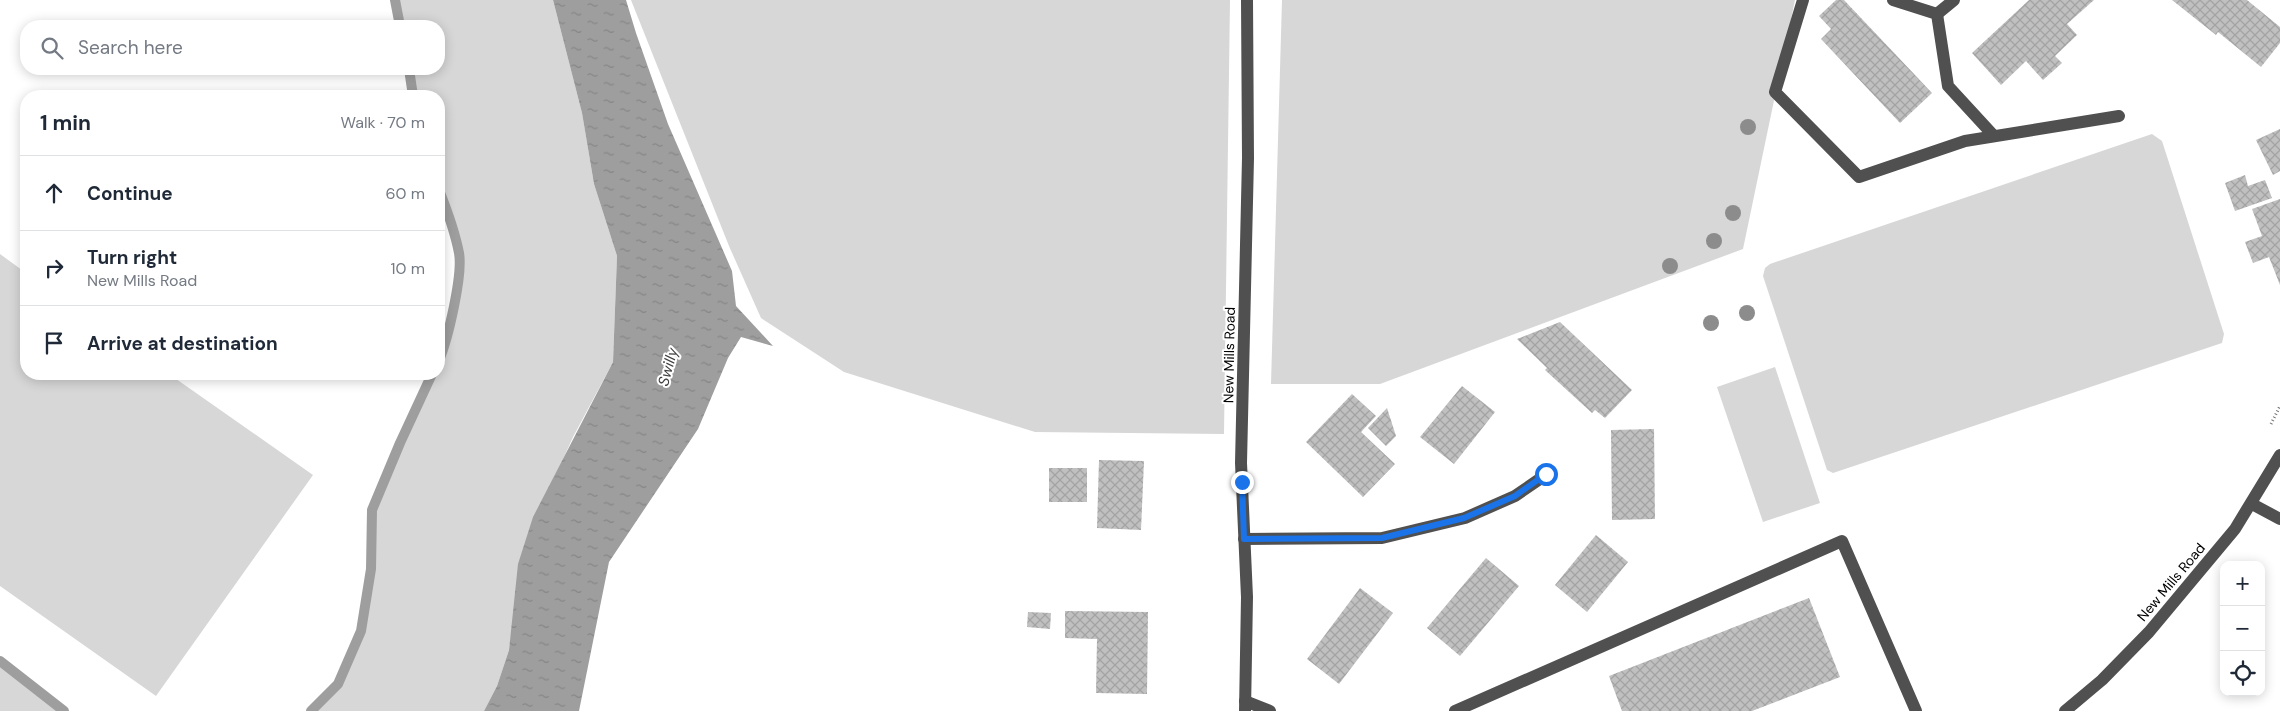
<!DOCTYPE html>
<html lang="en">
<head>
<meta charset="utf-8">
<style>
	body { margin:0; font-family:"DM Sans",sans-serif; background:#f2f2f3; color:#1f2937 }
	.controls { position:absolute; right:15px; bottom:15px; display:grid; overflow:hidden; border-radius:10px; box-shadow:0 2px 12px #0003 }
	.controls button { width:45px; height:45px; display:grid; place-items:center; padding:0; border:0; border-bottom:1px solid #e0e1e3; background:#fff; color:#1f2937; font:25px sans-serif }
	.stop { position:absolute; width:15px; height:15px; margin:-11px; border:4px solid #1a73e8; border-radius:50%; background:#fff }
	.stop.end { background:#1a73e8; border-color:#fff; box-shadow:0 1px 5px #0008 }
	.list { margin:0; padding:0; list-style:none }
	h2 { display:flex; justify-content:space-between; align-items:center; height:65px; margin:0; padding:0 20px; font-size:21px }
	h2 small { font-size:16px; font-weight:400; color:#747a83 }
	.list li { display:grid; grid-template-columns:32px 1fr auto; gap:15px; align-items:center; box-sizing:border-box; height:75px; padding:0 20px; border-top:1px solid #e0e1e3 }
	.list b { display:block; font-size:19px; white-space:nowrap }
	.list p { margin:0; font-size:16px; white-space:nowrap; color:#747a83 }
	.list em { font-size:16px; font-style:normal; color:#747a83 }
	.icon { flex:none; width:28px; height:28px; fill:none; stroke:currentColor; stroke-width:2; stroke-linecap:round; stroke-linejoin:round }
	.map { position:relative; flex:none; width:2280px; height:711px; overflow:hidden }
	.search { position:absolute; background:#fff; box-shadow:0 2px 12px #0003; left:20px; top:20px; width:425px; height:55px; display:flex; align-items:center; gap:12px; box-sizing:border-box; padding:0 18px; border-radius:20px; color:#747a83; font-size:19px }
	.panel { position:absolute; background:#fff; box-shadow:0 2px 12px #0003; left:20px; top:90px; width:425px; height:290px; border-radius:20px }
	.map>svg:first-child { display:block }
	.grass { fill:#d7d7d7 }
	.water { fill:url(#water-ripples) }
	.lines { fill:none; stroke-linecap:round; stroke-linejoin:round }
	.stream { stroke:#9e9e9e; stroke-width:10 }
	.building { fill:url(#building-cross-hatch) }
	.path { stroke:#727272; stroke-width:3; stroke-dasharray:1 2.5; stroke-linecap:butt }
	.minor { stroke:#505050; stroke-width:12 }
	.tree { fill:#8c8c8c }
	.route { stroke:#1a73e8; stroke-width:6 }
	.labels { text-anchor:middle; dominant-baseline:central; stroke-width:4; stroke-linejoin:round; paint-order:stroke }
	.street-label { font-size:14px; fill:#000; stroke:#fff }
	.water-label { font-size:15px; font-style:italic; fill:#3f3f3f; stroke:#fff }
</style>
</head>
<body>
<div class="map">
<svg width="2280" height="711" viewBox="0 0 2280 711">
	<defs>
		<pattern id="water-ripples" width="26" height="14" patternUnits="userSpaceOnUse" patternTransform="scale(1.25)"><rect width="26" height="14" fill="#9e9e9e"/><path d="M2 4q2-2 4 0t4 0M15 11q2-2 4 0t4 0" fill="none" stroke="#868686"/></pattern>
		<pattern id="building-cross-hatch" width="8" height="8" patternUnits="userSpaceOnUse" patternTransform="scale(1.25)"><rect width="8" height="8" fill="#c0c0c0"/><path d="M0 0l8 8M0 8l8-8" fill="none" stroke="#a3a3a3"/></pattern>
	</defs>
	<rect width="100%" height="100%" fill="#fff"/>
	<!-- grass -->
	<g class="grass">
		<polygon points="395,0 553,0 582,113 594,184 617,256 613,362 573,437 550,488 515,607 509,650 497,686 484,711 311,711 338,684 361,631 371,569 372,510 400,443 432,374 439,374 439,360 443,350 456,299 460,255 447,209 439,190 439,96 413,96 409,69 439,69 439,26 400,26"/>
		<polygon points="631,0 1230,0 1224,434 1035,432 844,372 761,318 729,246"/>
		<polygon points="1282,0 1795,0 1743,249 1380,384 1271,384"/>
		<polygon points="2152,134 2162,141 2224,334 2222,343 1833,473 1827,470 1763,276 1765,268 1770,264"/>
		<polygon points="0,254 26,273 26,374 169,374 313,475 156,696 0,586"/>
		<polygon points="1775,367 1820,503 1763,522 1717,387"/>
		<polygon points="0,661 64,711 0,711"/>
	</g>
	<!-- water -->
	<polygon class="water" points="553,0 626,0 636,33 668,124 732,271 736,306 773,346 741,337 728,358 698,429 609,562 579,711 484,711 497,686 509,650 518,564 533,517 613,362 617,256 594,184 582,113"/>
	<g class="lines">
		<!-- stream -->
		<g class="stream">
			<polyline points="395,0 400,26"/>
			<polyline points="409,69 413,96"/>
			<path d="M439,190C447,210 455,232 459,253C463,275 448,339 439,360"/>
			<polyline points="0,661 64,711"/>
			<polyline points="311,711 338,684 361,631 371,569 372,510 400,443 432,374"/>
		</g>
	</g>
	<!-- building -->
	<g class="building">
		<polygon points="1836,0 1844,0 1932,93 1900,123 1821,39 1831,29 1819,16"/>
		<polygon points="2029,0 2094,0 2067,24 2077,35 2055,56 2062,63 2043,80 2026,61 2001,85 1972,53"/>
		<polygon points="2172,0 2247,0 2280,27 2280,43 2261,67 2218,32 2216,35"/>
		<polygon points="2280,129 2280,171 2273,175 2256,140"/>
		<polygon points="2245,175 2248,186 2265,180 2272,198 2235,211 2225,183"/>
		<polygon points="2280,199 2280,285 2269,257 2253,263 2245,242 2262,236 2252,209"/>
		<polygon points="1560,322 1632,390 1605,418 1595,410 1592,413 1545,370 1547,368 1517,339"/>
		<polygon points="1462,386 1495,412 1454,464 1420,437"/>
		<polygon points="1352,394 1376,416 1361,432 1395,464 1363,497 1306,442"/>
		<polygon points="1387,408 1396,436 1386,446 1368,428"/>
		<polygon points="1654,429 1655,519 1612,520 1611,430"/>
		<polygon points="1099,460 1144,461 1141,530 1097,528"/>
		<rect x="1049" y="468" width="38" height="34"/>
		<polygon points="1596,535 1628,562 1587,612 1555,585"/>
		<polygon points="1486,558 1519,586 1460,656 1427,628"/>
		<polygon points="1360,588 1393,613 1339,684 1307,659"/>
		<polygon points="1809,598 1840,677 1752,711 1622,711 1609,676"/>
		<polygon points="1065,611 1148,612 1147,694 1096,693 1097,639 1065,638"/>
		<polygon points="1028,612 1051,613 1050,629 1027,627"/>
	</g>
	<g class="lines">
		<!-- path -->
		<polyline class="path" points="2271,424 2280,406"/>
		<!-- minor -->
		<g class="minor">
			<polyline points="1803,0 1775,92 1859,177 1965,141 2119,116"/>
			<polyline points="1893,0 1937,14 1948,86 1994,136"/>
			<polyline points="1937,14 1954,0"/>
			<polyline points="2252,504 2280,519"/>
			<polyline points="1244,539 1382,538 1465,518 1515,496 1547,474"/>
			<polyline points="1245,701 1270,711"/>
			<polyline points="1245,711 1247,597 1241,463 1248,158 1247,0"/>
			<polyline points="1455,711 1842,541 1916,711"/>
			<polyline points="2065,711 2102,680 2149,632 2235,529 2280,455"/>
		</g>
	</g>
	<!-- trees -->
	<g class="tree">
		<circle cx="1748" cy="127" r="8"/>
		<circle cx="1733" cy="213" r="8"/>
		<circle cx="1714" cy="241" r="8"/>
		<circle cx="1670" cy="266" r="8"/>
		<circle cx="1747" cy="313" r="8"/>
		<circle cx="1711" cy="323" r="8"/>
	</g>
	<g class="lines">
		<!-- route -->
		<polyline class="route" points="1242,482 1244,539 1382,538 1464,518 1515,496 1546,474"/>
	</g>
	<g class="labels">
		<!-- street labels -->
		<g class="street-label">
			<text transform="translate(1229 355) rotate(-89)">New Mills Road</text>
			<text transform="translate(2171 582) rotate(-50)">New Mills Road</text>
		</g>
		<!-- water labels -->
		<g class="water-label">
			<text transform="translate(668 367) rotate(-75)">Swilly</text>
		</g>
	</g>
</svg>
<div class="controls">
<button>+</button>
<button>−</button>
<button><svg class="icon" aria-label="locate" viewBox="0 0 24 24"><circle cx="12" cy="12" r="6"/><path d="M12 2v4M12 18v4M2 12h4M18 12h4"/></svg></button>
</div>
<div class="stop" style="left:1546px;top:474px"></div>
<div class="stop end" style="left:1242px;top:482px"></div>
<div class="search"><svg class="icon" aria-label="search" viewBox="0 0 24 24"><circle cx="10" cy="10" r="6"/><path d="M15 15l6 6"/></svg>Search here</div>
<section class="panel">
<h2>1 min<small>Walk · 70 m</small></h2>
<ul class="list">
<li><svg class="icon" aria-label="ahead" viewBox="0 0 24 24"><path d="M12 20V5M6 11l6-6 6 6"/></svg><div><b>Continue</b></div><em>60 m</em></li>
<li><svg class="icon" aria-label="right" viewBox="0 0 24 24"><path d="M7 20v-9h11M14 6l5 5-5 5"/></svg><div><b>Turn right</b><p>New Mills Road</p></div><em>10 m</em></li>
<li><svg class="icon" aria-label="arrive" viewBox="0 0 24 24"><path d="M6 21V4h12l-3 4 3 4H6"/></svg><div><b>Arrive at destination</b></div></li>
</ul>
</section>
</div>
</body>
</html>
